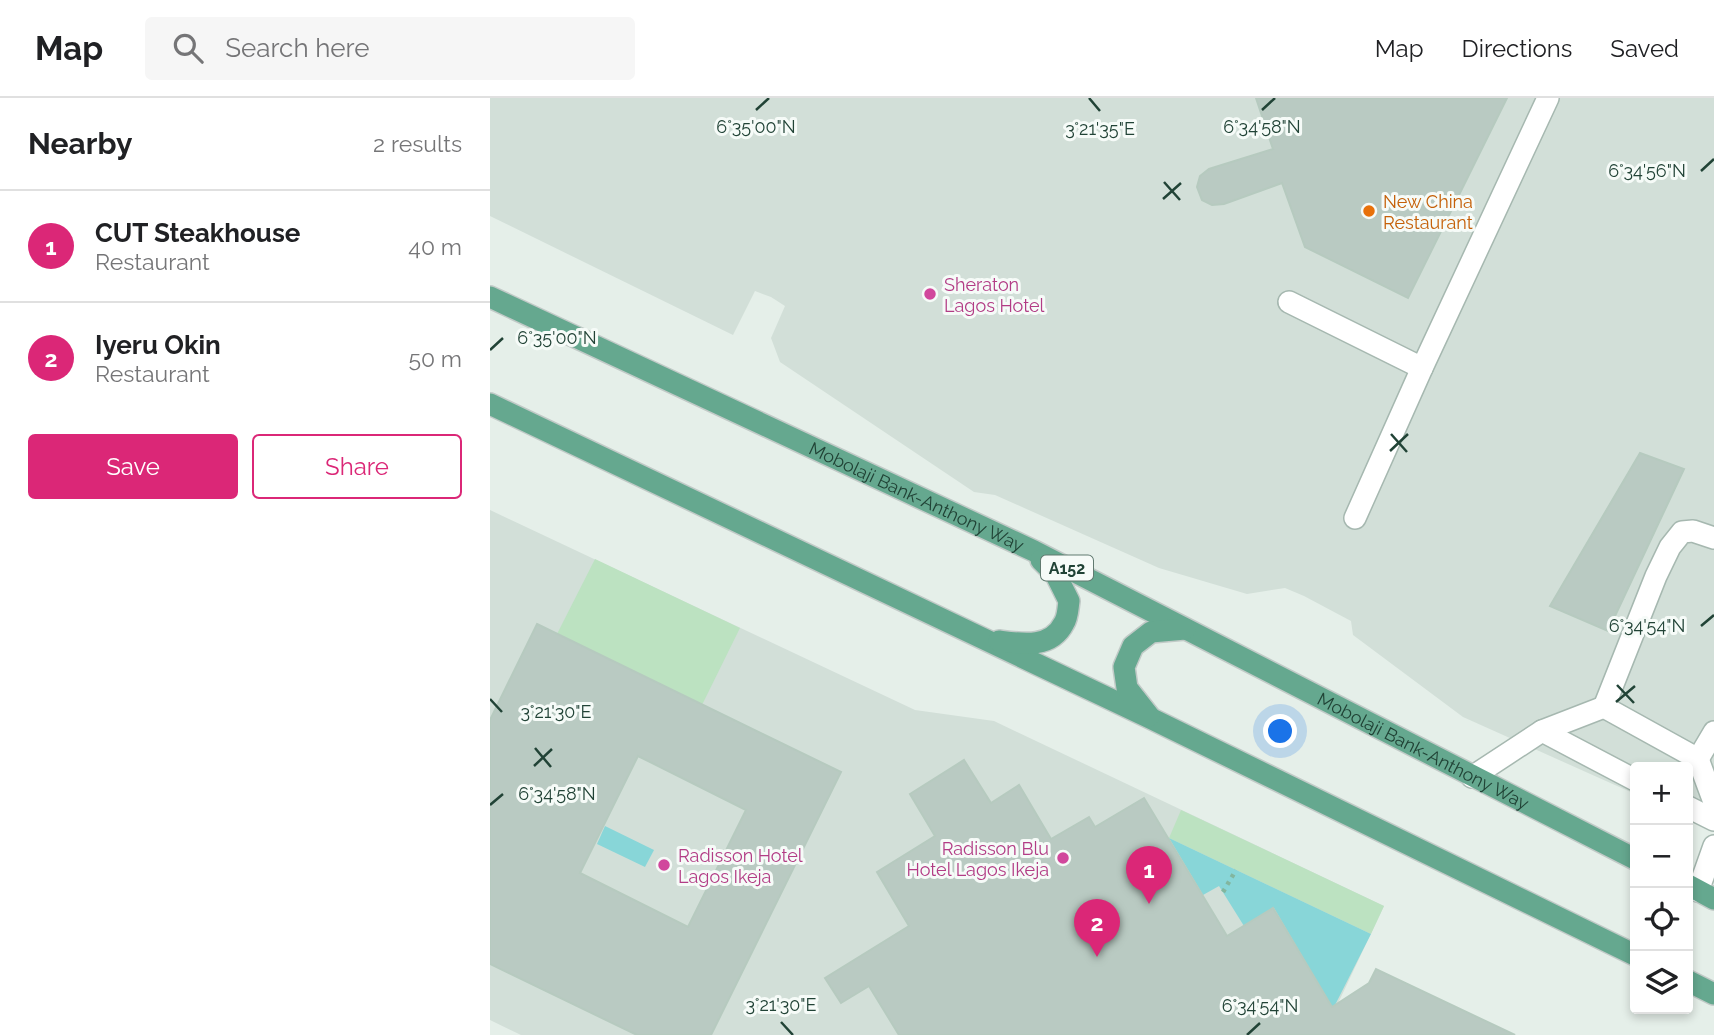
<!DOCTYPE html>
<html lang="en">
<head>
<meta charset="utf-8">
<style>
	body { margin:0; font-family:Raleway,sans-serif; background:#f6f6f6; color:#202124 }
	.controls { position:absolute; right:21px; bottom:21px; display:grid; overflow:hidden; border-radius:7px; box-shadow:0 4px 10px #0003 }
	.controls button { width:63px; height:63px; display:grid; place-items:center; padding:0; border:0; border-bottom:2px solid #e0e0e0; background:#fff; color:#202124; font:35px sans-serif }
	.you { position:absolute; left:791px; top:634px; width:24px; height:24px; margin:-18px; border:5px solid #fff; border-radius:50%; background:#1a73e8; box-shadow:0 0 0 10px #1a73e833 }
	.badge { display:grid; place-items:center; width:46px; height:46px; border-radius:50%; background:#db2777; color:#fff; font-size:23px; font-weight:700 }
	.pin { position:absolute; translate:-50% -58px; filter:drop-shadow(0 2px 4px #0008) }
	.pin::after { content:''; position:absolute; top:37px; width:24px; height:21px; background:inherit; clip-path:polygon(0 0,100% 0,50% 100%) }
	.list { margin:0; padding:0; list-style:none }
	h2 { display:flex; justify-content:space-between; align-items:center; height:91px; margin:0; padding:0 28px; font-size:30px }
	h2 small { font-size:23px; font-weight:400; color:#757577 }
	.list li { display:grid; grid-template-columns:46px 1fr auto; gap:21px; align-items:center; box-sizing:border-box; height:112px; padding:0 28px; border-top:2px solid #e0e0e0 }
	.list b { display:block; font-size:26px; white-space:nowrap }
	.list p { margin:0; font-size:23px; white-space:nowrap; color:#757577 }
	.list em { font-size:23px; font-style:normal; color:#757577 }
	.actions { display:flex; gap:14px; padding:21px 28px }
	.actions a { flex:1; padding:16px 0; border:2px solid #db2777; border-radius:7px; text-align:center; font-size:24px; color:#db2777 }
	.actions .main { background:#db2777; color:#fff }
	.icon { flex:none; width:38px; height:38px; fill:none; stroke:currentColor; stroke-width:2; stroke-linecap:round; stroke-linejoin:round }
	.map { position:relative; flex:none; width:1224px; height:937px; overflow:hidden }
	header { display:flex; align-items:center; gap:42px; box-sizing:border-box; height:98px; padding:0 35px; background:#fff; border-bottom:2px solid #e0e0e0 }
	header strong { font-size:33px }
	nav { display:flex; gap:38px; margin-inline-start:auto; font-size:24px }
	.search { width:490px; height:63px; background:#f6f6f6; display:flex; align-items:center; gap:18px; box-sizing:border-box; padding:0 24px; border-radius:7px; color:#757577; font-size:26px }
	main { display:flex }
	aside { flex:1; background:#fff }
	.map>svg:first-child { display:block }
	.built { fill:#d2dfd8 }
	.green { fill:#bce2c1 }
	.water { fill:#88d6d8 }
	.building { fill:#b9cac2; stroke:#b6cabf; stroke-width:2; fill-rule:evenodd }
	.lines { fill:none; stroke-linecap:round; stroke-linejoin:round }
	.service-casing { stroke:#a6b8b0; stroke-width:24 }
	.primary-casing { stroke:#c1cac7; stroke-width:24 }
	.path { stroke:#82b69f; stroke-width:4.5; stroke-dasharray:3.5 5; stroke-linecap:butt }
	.service { stroke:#fff; stroke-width:21 }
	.primary { stroke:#65a88f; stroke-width:21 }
	.ticks { fill:none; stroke:#214336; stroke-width:2.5 }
	.food-dot { fill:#e8710a; stroke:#f6fbf8; stroke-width:2.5 }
	.hotel-dot { fill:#d1479c; stroke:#f6fbf8; stroke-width:2.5 }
	.labels { text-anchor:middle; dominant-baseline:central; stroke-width:6; stroke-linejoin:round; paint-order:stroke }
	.shield { fill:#f6fbf8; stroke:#617a70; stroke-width:2 }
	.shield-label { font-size:16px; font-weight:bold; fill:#214336 }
	.food-label { font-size:18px; fill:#c56008; stroke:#f6fbf8; text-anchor:start }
	.hotel-label { font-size:18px; fill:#b23c85; stroke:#f6fbf8; text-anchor:start }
	.street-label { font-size:18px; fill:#214336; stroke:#f6fbf8 }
	.ticks-label { font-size:18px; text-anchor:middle; fill:#214336; stroke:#f6fbf8; stroke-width:6; stroke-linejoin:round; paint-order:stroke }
</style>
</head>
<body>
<header>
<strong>Map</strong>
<div class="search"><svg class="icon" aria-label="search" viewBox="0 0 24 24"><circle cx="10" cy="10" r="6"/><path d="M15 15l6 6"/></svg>Search here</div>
<nav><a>Map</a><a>Directions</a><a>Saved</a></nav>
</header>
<main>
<aside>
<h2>Nearby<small>2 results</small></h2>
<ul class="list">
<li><span class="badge">1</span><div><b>CUT Steakhouse</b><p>Restaurant</p></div><em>40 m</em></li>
<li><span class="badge">2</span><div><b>Iyeru Okin</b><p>Restaurant</p></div><em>50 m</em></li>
</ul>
<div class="actions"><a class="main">Save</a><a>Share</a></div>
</aside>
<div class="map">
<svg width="1224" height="937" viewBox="0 0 1224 937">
	<rect width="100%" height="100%" fill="#e5efe9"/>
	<!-- built -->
	<g class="built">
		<polygon points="0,0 1224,0 1224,732 1198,720 1198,669 1145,669 1145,696 973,619 863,537 861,523 814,498 795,490 757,496 669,470 505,397 484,394 290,264 281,240 295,208 281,199 265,193 243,237 0,118"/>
		<polygon points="0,412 425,612 504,623 894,808 833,937 31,937 0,922"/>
	</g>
	<!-- green -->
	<g class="green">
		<polygon points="105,461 250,530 212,607 67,536"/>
		<polygon points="691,712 894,808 881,836 679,740"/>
	</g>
	<!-- water -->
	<g class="water">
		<polygon points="115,728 164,752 155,769 107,746"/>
		<polygon points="679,740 881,836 843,911 784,810 754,828 729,788 713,797"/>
	</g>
	<!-- building -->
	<g class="building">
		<polygon points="766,0 1017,0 918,200 815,149 792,85 734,106 722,107 712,102 707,89 710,78 719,71 783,51"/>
		<polygon points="1150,355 1194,371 1118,533 1060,508"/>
		<path d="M47,526L351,674L221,937H147L0,866V622ZM148,658L256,712L198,829L90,775Z"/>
		<polygon points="474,662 501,705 529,687 561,741 599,719 605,729 654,700 737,838 783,810 842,909 879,885 886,871 1025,937 409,937 379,888 351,905 335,880 419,828 387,774 445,738 420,696"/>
	</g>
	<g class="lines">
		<!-- service casing -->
		<g class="service-casing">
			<g id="service">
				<polyline points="799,204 932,270"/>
				<polyline points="865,420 932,270 1058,0"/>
				<polyline points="1114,609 1166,478 1180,449 1192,434 1203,433 1224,440"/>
				<polyline points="1052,633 1145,682"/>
				<polyline points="1208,661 1224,634"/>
				<polyline points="982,679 1052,633 1114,609 1208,661 1224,704"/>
				<polyline points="1198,709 1224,722"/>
				<polyline points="1208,793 1224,748"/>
			</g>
		</g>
		<!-- primary casing -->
		<g class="primary-casing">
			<g id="primary">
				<path id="s1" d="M0,199L544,453L1145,761"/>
				<polyline points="0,306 660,620 1145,857"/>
				<path d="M509,543C532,546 561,551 574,525C578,519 578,509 579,503L566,477L551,462"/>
				<polyline points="659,618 637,590 634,569 643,548 661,534 695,531"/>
				<polyline points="1198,787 1224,801"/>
				<polyline points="1198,883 1224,896"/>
			</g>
		</g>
		<!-- path -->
		<polyline class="path" points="733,794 746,772"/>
		<!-- service -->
		<use href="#service" class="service"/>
		<!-- primary -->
		<use href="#primary" class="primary"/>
	</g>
	<!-- ticks -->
	<path class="ticks" d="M599,0L610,13M266,12L279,0M772,12L785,0M1211,73L1224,61M674,84L690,102M673,101L691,85M0,252L13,240M901,336L917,354M900,353L918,336M1211,528L1224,517M1127,587L1144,605M0,601L12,614M1126,604L1145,588M45,650L61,669M44,668L62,651M0,707L13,696M291,924L303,937M757,937L770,925"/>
	<!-- markers -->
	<circle class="food-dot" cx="879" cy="113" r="7"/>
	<g class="hotel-dot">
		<circle cx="440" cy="196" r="7"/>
		<circle cx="573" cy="760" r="7"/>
		<circle cx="174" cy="767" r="7"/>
	</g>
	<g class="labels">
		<!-- shield labels -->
		<rect class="shield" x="551" y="457.5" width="52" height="25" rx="5"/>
		<g class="shield-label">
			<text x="577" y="470">A152</text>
		</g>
		<!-- food labels -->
		<g class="food-label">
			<text x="893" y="103">New China<tspan x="893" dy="21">Restaurant</tspan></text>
		</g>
		<!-- hotel labels -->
		<g class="hotel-label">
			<text x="454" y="186">Sheraton<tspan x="454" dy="21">Lagos Hotel</tspan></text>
			<text x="559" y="750" text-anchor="end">Radisson Blu<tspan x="559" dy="21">Hotel Lagos Ikeja</tspan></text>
			<text x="188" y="757">Radisson Hotel<tspan x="188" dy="21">Lagos Ikeja</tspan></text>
		</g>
		<!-- street labels -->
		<g class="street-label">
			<text stroke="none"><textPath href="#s1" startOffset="471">Mobolaji Bank-Anthony Way</textPath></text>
			<text stroke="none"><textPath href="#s1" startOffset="1038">Mobolaji Bank-Anthony Way</textPath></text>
		</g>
	</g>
	<g class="ticks-label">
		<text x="772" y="35">6°34'58"N</text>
		<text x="266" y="35">6°35'00"N</text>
		<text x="610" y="37">3°21'35"E</text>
		<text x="1157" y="79">6°34'56"N</text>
		<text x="67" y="246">6°35'00"N</text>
		<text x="1157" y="534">6°34'54"N</text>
		<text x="66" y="620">3°21'30"E</text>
		<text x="67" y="702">6°34'58"N</text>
		<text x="291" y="913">3°21'30"E</text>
		<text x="770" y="914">6°34'54"N</text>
	</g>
</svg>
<div class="controls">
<button>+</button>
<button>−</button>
<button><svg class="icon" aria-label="locate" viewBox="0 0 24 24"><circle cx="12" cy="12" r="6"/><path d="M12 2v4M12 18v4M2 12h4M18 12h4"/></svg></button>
<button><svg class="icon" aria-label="layers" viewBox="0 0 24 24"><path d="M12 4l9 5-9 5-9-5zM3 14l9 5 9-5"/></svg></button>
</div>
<div class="you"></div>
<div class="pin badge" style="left:659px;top:806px">1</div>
<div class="pin badge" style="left:607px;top:859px">2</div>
</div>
</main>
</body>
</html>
